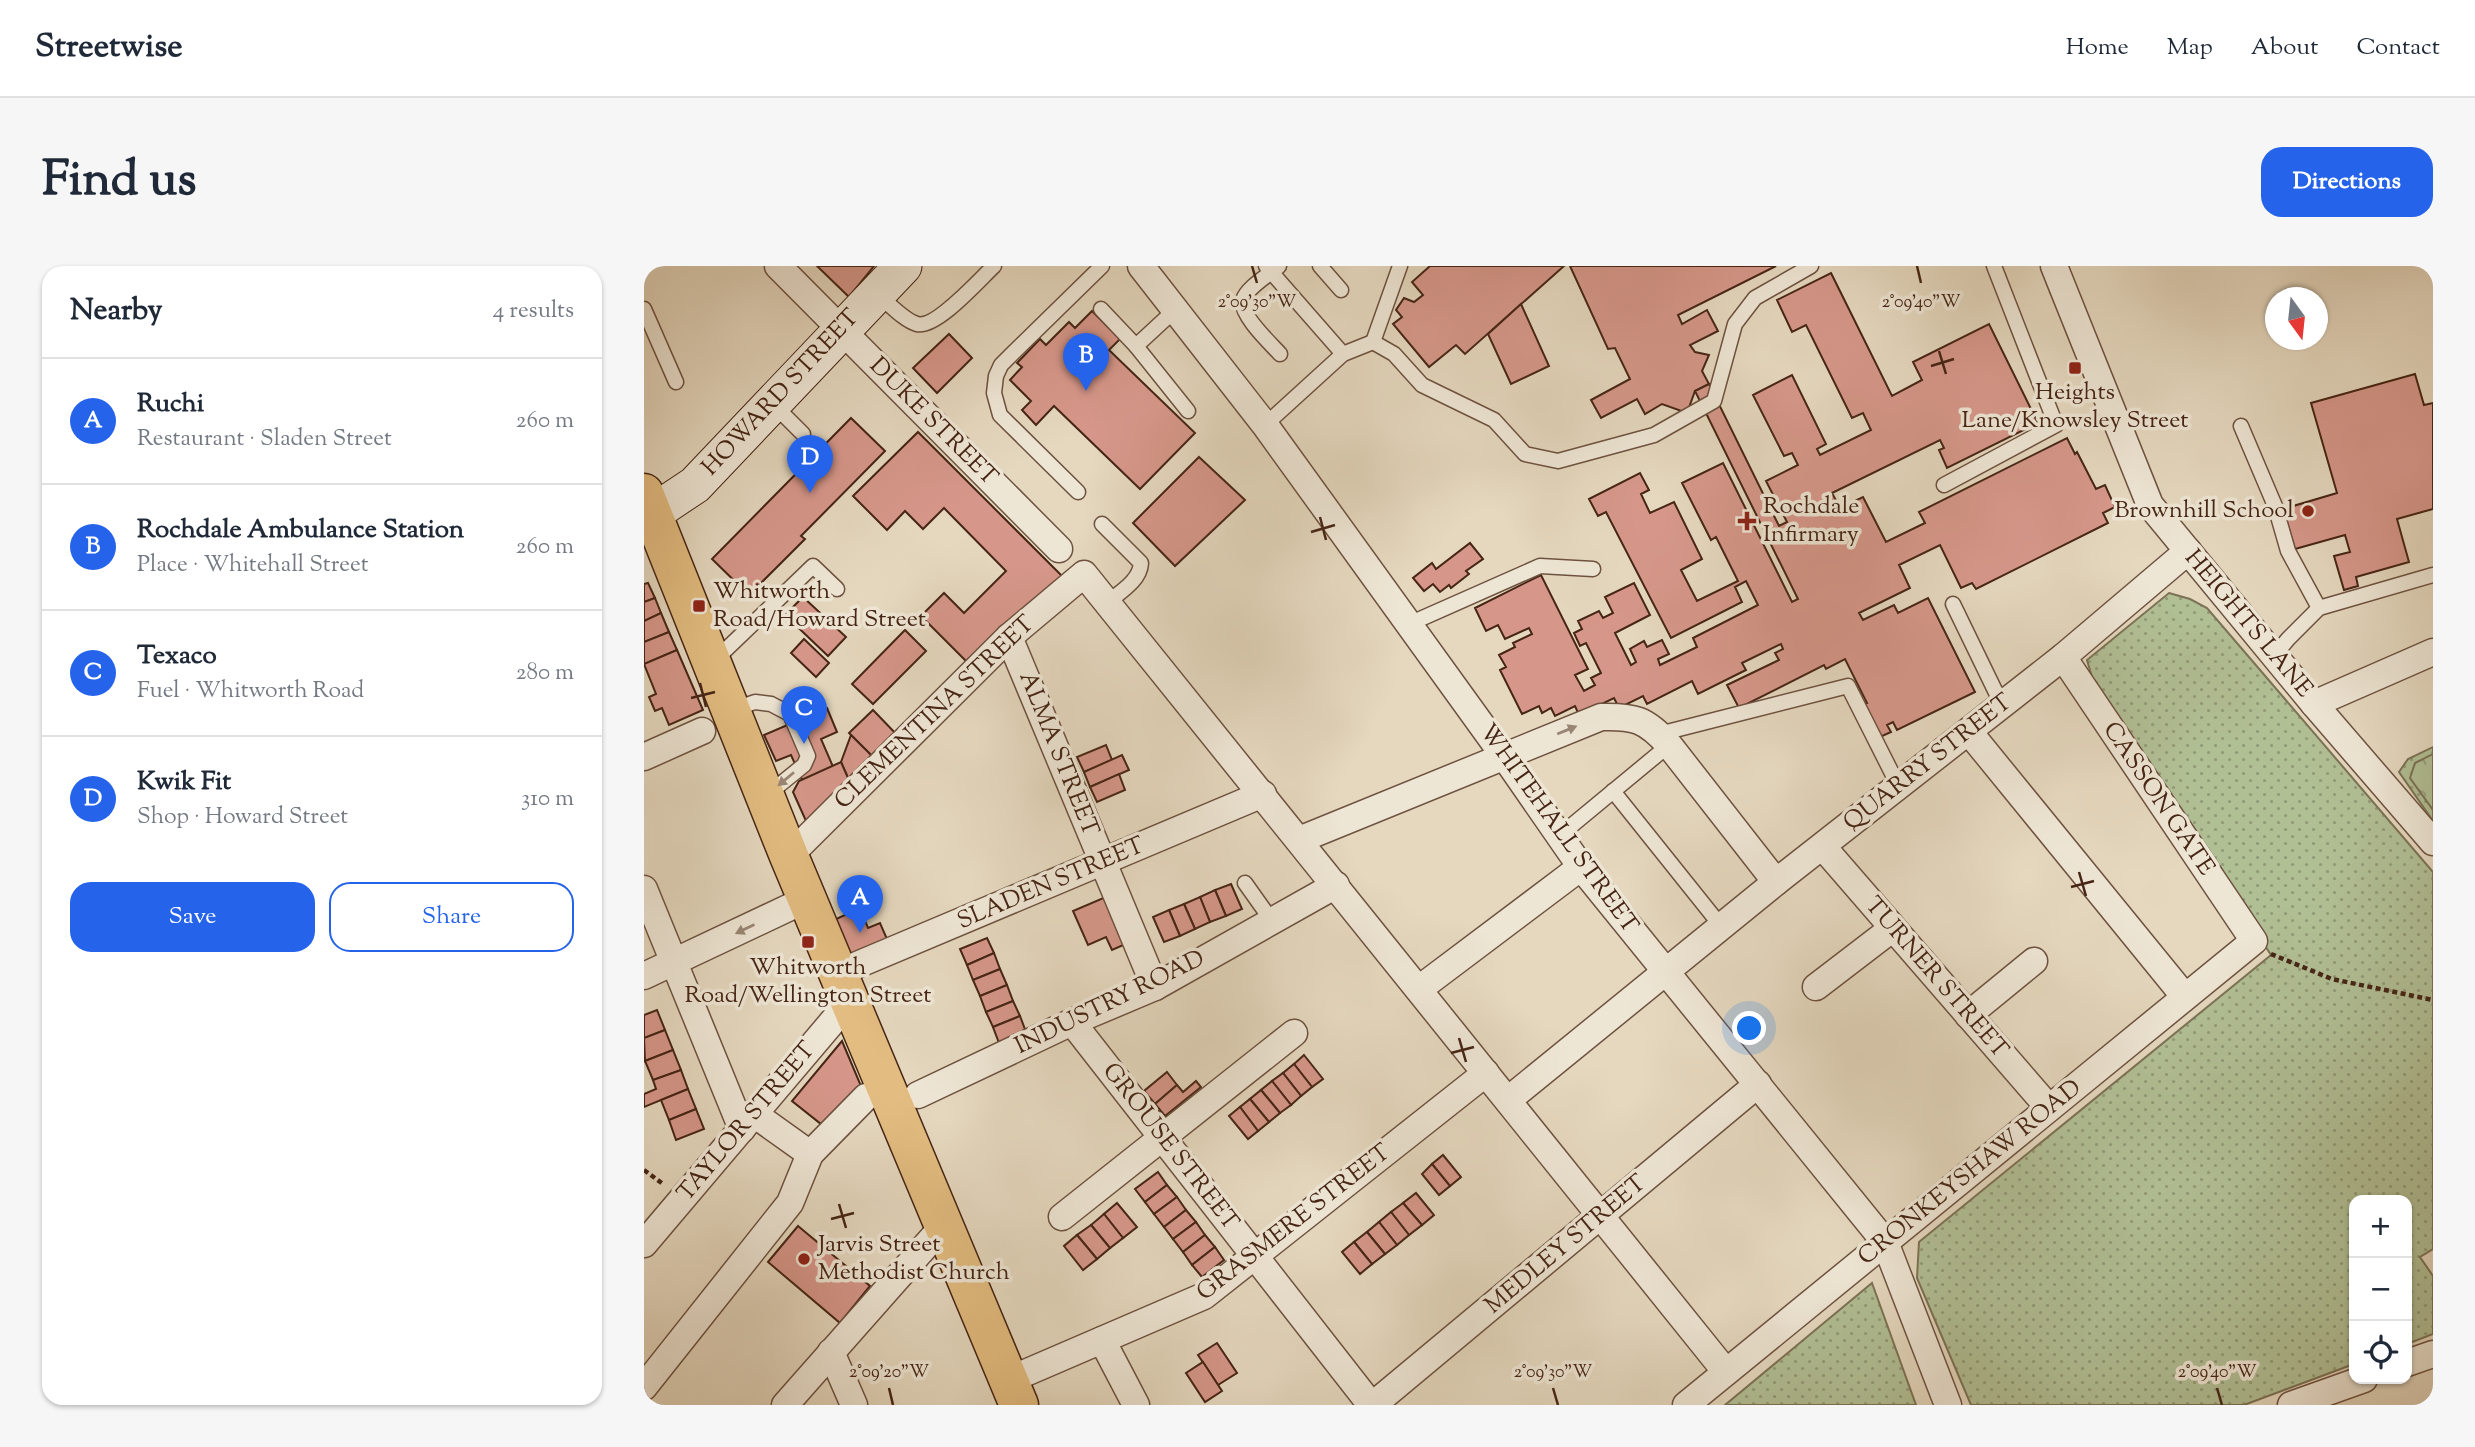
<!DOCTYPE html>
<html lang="en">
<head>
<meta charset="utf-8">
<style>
	body { margin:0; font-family:"Sorts Mill Goudy",serif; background:#f6f6f7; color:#1f2937 }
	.controls { position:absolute; right:21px; bottom:21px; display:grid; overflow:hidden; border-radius:14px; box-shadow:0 2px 5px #0004 }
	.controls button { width:63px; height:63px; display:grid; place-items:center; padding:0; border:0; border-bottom:2px solid #e0e1e3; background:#fff; color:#1f2937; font:35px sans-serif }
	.compass { position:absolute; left:1621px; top:21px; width:63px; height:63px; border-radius:50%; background:#fff; box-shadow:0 2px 5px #0004; rotate:165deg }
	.you { position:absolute; left:1106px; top:763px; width:24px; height:24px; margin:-18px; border:5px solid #fff; border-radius:50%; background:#1a73e8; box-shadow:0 0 0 10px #1a73e833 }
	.badge { display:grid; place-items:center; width:46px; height:46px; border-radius:50%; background:#2563eb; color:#fff; font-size:23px; font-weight:700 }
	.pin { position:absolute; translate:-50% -58px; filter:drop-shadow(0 2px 4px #0008) }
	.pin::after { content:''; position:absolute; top:37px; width:24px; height:21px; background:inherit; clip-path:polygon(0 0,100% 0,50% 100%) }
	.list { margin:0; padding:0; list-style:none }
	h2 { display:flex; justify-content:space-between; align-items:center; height:91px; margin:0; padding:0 28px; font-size:30px }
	h2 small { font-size:23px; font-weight:400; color:#747a83 }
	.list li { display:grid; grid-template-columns:46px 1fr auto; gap:21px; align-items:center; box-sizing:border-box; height:126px; padding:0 28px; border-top:2px solid #e0e1e3 }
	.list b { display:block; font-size:26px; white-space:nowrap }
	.list p { margin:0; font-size:23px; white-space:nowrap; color:#747a83 }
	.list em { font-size:23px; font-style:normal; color:#747a83 }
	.actions { display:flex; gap:14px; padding:21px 28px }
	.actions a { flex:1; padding:16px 0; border:2px solid #2563eb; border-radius:21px; text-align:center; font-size:24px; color:#2563eb }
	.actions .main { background:#2563eb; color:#fff }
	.icon { flex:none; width:38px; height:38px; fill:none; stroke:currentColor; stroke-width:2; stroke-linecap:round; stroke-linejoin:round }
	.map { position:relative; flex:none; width:1789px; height:1139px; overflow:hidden; border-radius:21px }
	header { display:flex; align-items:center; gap:42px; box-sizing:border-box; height:98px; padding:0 35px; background:#fff; border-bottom:2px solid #e0e1e3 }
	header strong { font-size:33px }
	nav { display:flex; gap:38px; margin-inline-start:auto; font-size:24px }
	.intro { display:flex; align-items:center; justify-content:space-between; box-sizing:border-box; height:168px; padding:0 42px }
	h1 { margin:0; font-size:49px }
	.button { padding:18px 32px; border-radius:21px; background:#2563eb; color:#fff; font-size:24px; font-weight:700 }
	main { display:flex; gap:42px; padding:0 42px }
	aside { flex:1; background:#fff; border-radius:21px; box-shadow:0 2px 5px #0004 }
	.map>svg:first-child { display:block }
	.grass { fill:url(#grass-dots); stroke:#7c7255; stroke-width:2 }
	.forest { fill:url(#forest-crowns); stroke:#7c7255; stroke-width:2 }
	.building { fill:#d6978a; stroke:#462515; stroke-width:2 }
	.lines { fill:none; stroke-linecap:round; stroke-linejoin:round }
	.lane-casing { stroke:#6e5240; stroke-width:17 }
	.street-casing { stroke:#6e5240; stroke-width:29 }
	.secondary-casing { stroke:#462515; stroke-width:39 }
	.primary-casing { stroke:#462515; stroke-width:41 }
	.path { stroke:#462515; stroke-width:4.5; stroke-dasharray:5 3.5; stroke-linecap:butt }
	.lane { stroke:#eee6d5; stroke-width:14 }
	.street { stroke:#eee6d5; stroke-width:26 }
	.secondary { stroke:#eee6d5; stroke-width:37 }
	.primary { stroke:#e2bc80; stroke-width:38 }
	.oneway { fill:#9a8675 }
	.ticks { fill:none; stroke:#462515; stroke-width:2.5 }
	.poi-dot { fill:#8f2418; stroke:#eee6d5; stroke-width:2.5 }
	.labels { text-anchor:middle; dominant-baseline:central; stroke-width:7; stroke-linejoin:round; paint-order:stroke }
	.street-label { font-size:24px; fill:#462515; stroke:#eee6d5 }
	.poi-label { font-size:24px; fill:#462515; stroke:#eee6d5; text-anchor:start }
	.ticks-label { font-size:18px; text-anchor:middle; fill:#462515; stroke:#eee6d5; stroke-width:7; stroke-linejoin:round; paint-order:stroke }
</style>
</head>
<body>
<header>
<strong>Streetwise</strong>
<nav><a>Home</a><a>Map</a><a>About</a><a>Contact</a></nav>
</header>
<div class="intro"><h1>Find us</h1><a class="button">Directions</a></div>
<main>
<aside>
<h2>Nearby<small>4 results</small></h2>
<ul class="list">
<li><span class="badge">A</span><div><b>Ruchi</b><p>Restaurant · Sladen Street</p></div><em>260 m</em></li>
<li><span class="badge">B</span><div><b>Rochdale Ambulance Station</b><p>Place · Whitehall Street</p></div><em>260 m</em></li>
<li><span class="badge">C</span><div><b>Texaco</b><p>Fuel · Whitworth Road</p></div><em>280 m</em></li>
<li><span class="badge">D</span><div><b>Kwik Fit</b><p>Shop · Howard Street</p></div><em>310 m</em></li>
</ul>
<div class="actions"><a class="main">Save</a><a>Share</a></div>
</aside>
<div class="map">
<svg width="1789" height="1139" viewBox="0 0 1789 1139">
	<defs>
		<pattern id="grass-dots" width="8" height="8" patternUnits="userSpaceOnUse" patternTransform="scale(1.75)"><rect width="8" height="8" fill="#b1bf95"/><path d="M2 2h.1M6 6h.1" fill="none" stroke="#929b78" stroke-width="1.8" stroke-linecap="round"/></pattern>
		<pattern id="forest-crowns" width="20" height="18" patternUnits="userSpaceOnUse" patternTransform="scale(1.75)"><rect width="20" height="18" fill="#b1bf95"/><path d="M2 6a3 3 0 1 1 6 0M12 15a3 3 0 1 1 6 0" fill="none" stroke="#929b78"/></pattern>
	</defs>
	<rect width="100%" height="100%" fill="#e5d8bf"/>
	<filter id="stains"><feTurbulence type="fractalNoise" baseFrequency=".00286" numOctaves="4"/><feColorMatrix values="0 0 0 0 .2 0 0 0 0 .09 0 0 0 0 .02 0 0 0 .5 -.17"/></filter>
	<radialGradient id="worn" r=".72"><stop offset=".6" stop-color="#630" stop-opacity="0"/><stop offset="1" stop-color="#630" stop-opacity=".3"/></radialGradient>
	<!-- grass -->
	<g class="grass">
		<polygon points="1525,327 1546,333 1563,342 1789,606 1789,983 1776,991 1789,1010 1789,1068 1763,1078 1763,934 1710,934 1710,1098 1600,1139 1327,1139 1273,1012 1275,976 1627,689 1450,418 1443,394"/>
		<polygon points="1789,481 1789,555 1755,506 1764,493"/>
		<polygon points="1228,1017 1272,1139 1081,1139"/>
	</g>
	<!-- forest -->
	<polygon class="forest" points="1789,488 1789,544 1766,512 1771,497"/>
	<!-- building -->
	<g class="building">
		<polygon points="173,0 230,0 205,31"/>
		<polygon points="786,0 920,0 821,88 812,79 785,101 749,58 758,51 752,44 760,32 770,36 779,29 768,16"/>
		<polygon points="926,0 1132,0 1034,49 1038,58 1063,44 1074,65 1046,79 1051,86 1065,89 1058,105 1065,118 1051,125 1043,147 1018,138 1001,148 993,133 957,152 947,134 986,113 971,82 964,83"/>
		<polygon points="1187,7 1248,130 1278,114 1269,96 1345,58 1394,157 1303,202 1295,184 1300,182 1296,174 1188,227 1196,242 1219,231 1242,276 1281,257 1275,246 1423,172 1431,188 1433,186 1452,223 1461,219 1471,241 1459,247 1464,257 1332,323 1328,317 1317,322 1296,279 1255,299 1266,322 1215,347 1219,354 1250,339 1254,347 1284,332 1331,426 1253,464 1249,456 1243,459 1247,466 1236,471 1219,438 1223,437 1201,393 1182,403 1180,399 1095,442 1083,419 1135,394 1131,387 1139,383 1137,378 1098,397 1102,404 1054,428 1048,415 1003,438 999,430 975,442 970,432 935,449 931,440 911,450 907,442 898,447 895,440 878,448 856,404 862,401 855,389 871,381 869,377 888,368 885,362 861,373 854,359 842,365 831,342 897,309 944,403 931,409 940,425 951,419 947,412 957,407 942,377 936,380 930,367 938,363 934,355 955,345 959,352 969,347 961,331 990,317 1006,349 971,367 987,399 992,396 986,383 1000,375 1003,381 1018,374 1025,388 1014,393 1016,399 1053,381 1049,372 1114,339 1102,315 1091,321 1098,336 1027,372 962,246 954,250 945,233 996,207 1005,224 997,228 1006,247 1030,236 1058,293 1037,304 1053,335 1094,315 1072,271 1067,274 1038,217 1079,197 1148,336 1154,333 1051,125 1065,118 1135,260 1143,256 1122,215 1154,199 1148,187 1140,190 1109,129 1148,109 1182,178 1173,183 1176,189 1227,164 1219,147 1208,152 1162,59 1148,66 1133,34"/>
		<polygon points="877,38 905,100 867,118 844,68"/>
		<polygon points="448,45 476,73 465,84 551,167 496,223 410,140 392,159 378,144 387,135 366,114 378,101 373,97 396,73 402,79 425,56 431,62"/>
		<polygon points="305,68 328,92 293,127 269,102"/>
		<polygon points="1771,108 1780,139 1789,137 1789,243 1753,253 1765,296 1712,311 1714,320 1700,324 1690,290 1706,286 1701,269 1651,283 1639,243 1693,227 1667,137"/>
		<polygon points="207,152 241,185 157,270 161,273 105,329 68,293"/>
		<polygon points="274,166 421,313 330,403 277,350 300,327 320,347 362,305 300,242 279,263 261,245 243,264 209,230"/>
		<polygon points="555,191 601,234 531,300 489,257"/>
		<polygon points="826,277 839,293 822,305 825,308 807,322 805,319 796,326 789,318 780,325 769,312 788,297 792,303"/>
		<polygon points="4,317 11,332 0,336 0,318"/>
		<polygon points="159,331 202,371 184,390 141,349"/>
		<polygon points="11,332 17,347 0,355 0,336"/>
		<polygon points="17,347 25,366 0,376 0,355"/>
		<polygon points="261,364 282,385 229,438 208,418"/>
		<polygon points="25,366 33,384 0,398 0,376"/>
		<polygon points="160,373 185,397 172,411 147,387"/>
		<polygon points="33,384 59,444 25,459 18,442 11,445 5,431 12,428 0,398"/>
		<polygon points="183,442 193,466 177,473 190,503 159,516 147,489 132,495 120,469"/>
		<polygon points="229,444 256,472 233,495 205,467"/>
		<polygon points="207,469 233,495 208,521 197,496"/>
		<polygon points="462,479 468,494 440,506 433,491"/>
		<polygon points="478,489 485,504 446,521 440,506"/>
		<polygon points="197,496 208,521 162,555 149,526 155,515"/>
		<polygon points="475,508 481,524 453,536 446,521"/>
		<polygon points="587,618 598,643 582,650 571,624"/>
		<polygon points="571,624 582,650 566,656 556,631"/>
		<polygon points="464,630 484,677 468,684 462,671 444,679 429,645"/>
		<polygon points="556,631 566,656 551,663 540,638"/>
		<polygon points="540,638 551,663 536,670 525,644"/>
		<polygon points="216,642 224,662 236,657 246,680 208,696 190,654"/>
		<polygon points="525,644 536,670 520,676 509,651"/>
		<polygon points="343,672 350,687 323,699 316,683"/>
		<polygon points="350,687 356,703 329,714 323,699"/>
		<polygon points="356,703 363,719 336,730 329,714"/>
		<polygon points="363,719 369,735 342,746 336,730"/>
		<polygon points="369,735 376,750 349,761 342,746"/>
		<polygon points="13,744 21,764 0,772 0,749"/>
		<polygon points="376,750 382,766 355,777 349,761"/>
		<polygon points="21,764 29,784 1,795 0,772"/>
		<polygon points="198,775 217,820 182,862 148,835"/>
		<polygon points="29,784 37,804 9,814 1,795"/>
		<polygon points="660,789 679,813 668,821 650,798"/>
		<polygon points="650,798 668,821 657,830 639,807"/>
		<polygon points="37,804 44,823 0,841 0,828 12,823 9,814"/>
		<polygon points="523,806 533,819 511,838 500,825"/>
		<polygon points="639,807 657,830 647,839 628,815"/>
		<polygon points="552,815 557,821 521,850 511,838 533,819 539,826"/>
		<polygon points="628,815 647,839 636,847 617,824"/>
		<polygon points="44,823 52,843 25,854 17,834"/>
		<polygon points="617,824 636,847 625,856 606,833"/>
		<polygon points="606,833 625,856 614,865 596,841"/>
		<polygon points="596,841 614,865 604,873 585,850"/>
		<polygon points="52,843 60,863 32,874 25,854"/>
		<polygon points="799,889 817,911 806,920 788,898"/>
		<polygon points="788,898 806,920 795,929 778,908"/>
		<polygon points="514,906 523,919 501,936 491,923"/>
		<polygon points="523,919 533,931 510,948 501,936"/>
		<polygon points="772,927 790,949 778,959 759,937"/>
		<polygon points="533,931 542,944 520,961 510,948"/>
		<polygon points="473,937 493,961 479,972 460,948"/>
		<polygon points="759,937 778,959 765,969 747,946"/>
		<polygon points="542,944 552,956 529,973 520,961"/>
		<polygon points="747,946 765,969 753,979 735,956"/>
		<polygon points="460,948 479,972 466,982 447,959"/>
		<polygon points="552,956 561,969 539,986 529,973"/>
		<polygon points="735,956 753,979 741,988 723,966"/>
		<polygon points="447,959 466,982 453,993 433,969"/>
		<polygon points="154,960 226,1020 196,1057 124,996"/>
		<polygon points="723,966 741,988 728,998 710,976"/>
		<polygon points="433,969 453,993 439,1004 420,980"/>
		<polygon points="561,969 571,981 548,999 539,986"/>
		<polygon points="710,976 728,998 716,1008 698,986"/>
		<polygon points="571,981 580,994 558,1011 548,999"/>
		<polygon points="573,1077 593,1107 574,1119 554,1089"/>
		<polygon points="559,1096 578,1125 561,1136 542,1107"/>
	</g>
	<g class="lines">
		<!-- lane casing -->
		<g class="lane-casing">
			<g id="lane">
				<polyline points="622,0 699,88"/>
				<path d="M635,0C625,9 603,21 599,34C595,48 627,78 636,88"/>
				<polyline points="676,0 697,24"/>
				<path d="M233,28C245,37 259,54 273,58C292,63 335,14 350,0"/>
				<polyline points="0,43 32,116"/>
				<polyline points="457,43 492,80 544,145"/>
				<polyline points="729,76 756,0"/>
				<polyline points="492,80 532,43"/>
				<polyline points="129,138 159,168"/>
				<polyline points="621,159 699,88 729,76 750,88 778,119 850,154 881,188 914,195 1010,169 1070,135 1091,58 1111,32 1167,0"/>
				<polyline points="1597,160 1631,240 1644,285 1675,342"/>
				<polyline points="1300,219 1412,159 1350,0"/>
				<polyline points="434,226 356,149 350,127 352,110 357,99 370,86 458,0"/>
				<path d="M458,258L497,297C496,315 476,326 463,337"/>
				<polyline points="1309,338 1358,439"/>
				<polyline points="765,358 896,300 949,303"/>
				<polyline points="1630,390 1644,373 1675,342 1789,309"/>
				<polyline points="69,396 169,300 193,323"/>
				<polyline points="88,444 111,436 127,438 146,448 164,490 160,499 123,529"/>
				<polyline points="1015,468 1204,420 1255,521"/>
				<polyline points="969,525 1077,660"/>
				<polyline points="915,570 1025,479"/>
				<polyline points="601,617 628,655"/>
			</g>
		</g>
		<!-- street casing -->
		<g class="street-casing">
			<g id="street">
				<polyline points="134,0 415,283"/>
				<polyline points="497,0 621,159 860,490 937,601 1241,976 1304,1139"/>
				<polyline points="1410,0 1506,239 1670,438 1789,576"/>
				<polyline points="365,371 511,721"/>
				<polyline points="1670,438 1789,386"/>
				<polyline points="1325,466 1541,731"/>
				<polyline points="0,491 58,465"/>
				<path d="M655,574L957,451C990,450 1002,453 1025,479L1132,616"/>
				<polyline points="1179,581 1405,842"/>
				<polyline points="145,590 365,371 440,308 1082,1106"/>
				<polyline points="0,623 98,863"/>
				<polyline points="194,707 619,528"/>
				<polyline points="0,710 163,633"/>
				<polyline points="1172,721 1249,662"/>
				<polyline points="775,723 937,601"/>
				<polyline points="1324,749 1390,695"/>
				<polyline points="428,756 727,1139"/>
				<polyline points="274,829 428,756 511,721 692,619"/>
				<polyline points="864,834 1132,616 1419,391 1544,285"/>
				<polyline points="110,848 166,888"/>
				<polyline points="418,951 650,767"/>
				<polyline points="0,978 206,735"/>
				<polyline points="458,1074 492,1139"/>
				<polyline points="187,1086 210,1139"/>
				<polyline points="1763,1097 1789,1088"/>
				<polyline points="365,1114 560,1030 842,807"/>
				<polyline points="0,1121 146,937 166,888 222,831"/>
				<polyline points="141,1139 300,959"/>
				<polyline points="729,1139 1114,818"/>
				<polyline points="1042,1139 1610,675 1419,391"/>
				<polyline points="1647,1139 1720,1113"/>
			</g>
		</g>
		<!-- secondary casing -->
		<g class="secondary-casing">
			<polyline id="secondary" points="9,247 51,219 259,0"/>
		</g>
		<!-- primary casing -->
		<g class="primary-casing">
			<polyline id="primary" points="0,227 145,590 375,1139"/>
		</g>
		<!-- path -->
		<g class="path">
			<polyline points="1627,688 1688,713 1789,734"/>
			<polyline points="0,904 19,918"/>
		</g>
		<!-- lane -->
		<use href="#lane" class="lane"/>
		<!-- street -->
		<use href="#street" class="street"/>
		<!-- secondary -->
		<use href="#secondary" class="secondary"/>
		<!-- primary -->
		<use href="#primary" class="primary"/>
	</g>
	<!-- one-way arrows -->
	<defs><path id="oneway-solid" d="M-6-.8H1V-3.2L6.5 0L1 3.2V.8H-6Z" transform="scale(1.75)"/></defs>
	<g class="oneway">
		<use href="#oneway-solid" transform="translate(923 464) rotate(-22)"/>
		<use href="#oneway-solid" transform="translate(142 513) rotate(140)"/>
		<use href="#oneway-solid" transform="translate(101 663) rotate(154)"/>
	</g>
	<!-- ticks -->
	<path class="ticks" d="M608,0L613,17M1273,0L1277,17M1295,85L1302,108M1287,100L1310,93M676,251L682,274M667,266L691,259M56,417L62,441M47,432L71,426M1435,606L1442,630M1427,621L1450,615M815,772L822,796M807,787L830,781M195,938L202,962M187,953L210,947M245,1122L249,1139M909,1122L914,1139M1573,1122L1578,1139"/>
	<!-- markers -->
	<g class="poi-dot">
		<rect x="1424" y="95" width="14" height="14" rx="3.5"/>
		<circle cx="1664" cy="245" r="7"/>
		<path d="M1099.5 244.5h7v7h7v7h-7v7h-7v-7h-7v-7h7z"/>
		<rect x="48" y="333" width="14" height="14" rx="3.5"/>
		<rect x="157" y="669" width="14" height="14" rx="3.5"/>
		<circle cx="160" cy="993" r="7"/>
	</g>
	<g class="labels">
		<!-- street labels -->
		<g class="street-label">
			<text transform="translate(137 127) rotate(-47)">HOWARD STREET</text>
			<text transform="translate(289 156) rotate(45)">DUKE STREET</text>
			<text transform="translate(1604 358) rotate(50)">HEIGHTS LANE</text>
			<text transform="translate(291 447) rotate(-44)">CLEMENTINA STREET</text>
			<text transform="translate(414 488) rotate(68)">ALMA STREET</text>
			<text transform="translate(1284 497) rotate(-38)">QUARRY STREET</text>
			<text transform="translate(1514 533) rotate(56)">CASSON GATE</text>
			<text transform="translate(914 563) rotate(54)">WHITEHALL STREET</text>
			<text transform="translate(407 618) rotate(-23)">SLADEN STREET</text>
			<text transform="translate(1292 712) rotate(49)">TURNER STREET</text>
			<text transform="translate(466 737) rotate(-26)">INDUSTRY ROAD</text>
			<text transform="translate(103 856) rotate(-50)">TAYLOR STREET</text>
			<text transform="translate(526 881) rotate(52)">GROUSE STREET</text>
			<text transform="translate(1326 907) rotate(-39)">CRONKEYSHAW ROAD</text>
			<text transform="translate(650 957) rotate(-38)">GRASMERE STREET</text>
			<text transform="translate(922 979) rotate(-40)">MEDLEY STREET</text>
		</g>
		<!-- poi labels -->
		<g class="poi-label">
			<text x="1431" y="127" text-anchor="middle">Heights<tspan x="1431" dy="28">Lane/Knowsley Street</tspan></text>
			<text x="1119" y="241">Rochdale<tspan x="1119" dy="28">Infirmary</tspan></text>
			<text x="1650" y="245" text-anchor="end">Brownhill School</text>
			<text x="69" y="326">Whitworth<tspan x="69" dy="28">Road/Howard Street</tspan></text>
			<text x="164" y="702" text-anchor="middle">Whitworth<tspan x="164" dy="28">Road/Wellington Street</tspan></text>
			<text x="174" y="979">Jarvis Street<tspan x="174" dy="28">Methodist Church</tspan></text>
		</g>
	</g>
	<g class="ticks-label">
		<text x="613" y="41">2°09'30"W</text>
		<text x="1277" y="41">2°09'40"W</text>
		<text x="245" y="1111">2°09'20"W</text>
		<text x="909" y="1111">2°09'30"W</text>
		<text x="1573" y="1111">2°09'40"W</text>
	</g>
	<rect width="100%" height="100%" filter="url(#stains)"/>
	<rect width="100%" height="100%" fill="url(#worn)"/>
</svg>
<div class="controls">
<button>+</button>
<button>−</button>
<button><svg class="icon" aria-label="locate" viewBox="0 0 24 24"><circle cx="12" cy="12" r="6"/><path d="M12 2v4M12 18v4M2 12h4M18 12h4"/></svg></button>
</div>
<svg class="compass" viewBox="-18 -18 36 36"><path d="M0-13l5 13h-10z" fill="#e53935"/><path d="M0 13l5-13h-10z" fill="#747a83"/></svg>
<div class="you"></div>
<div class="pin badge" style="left:216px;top:667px">A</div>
<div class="pin badge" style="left:442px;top:125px">B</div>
<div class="pin badge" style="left:160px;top:478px">C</div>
<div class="pin badge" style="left:166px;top:227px">D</div>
</div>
</main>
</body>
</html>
